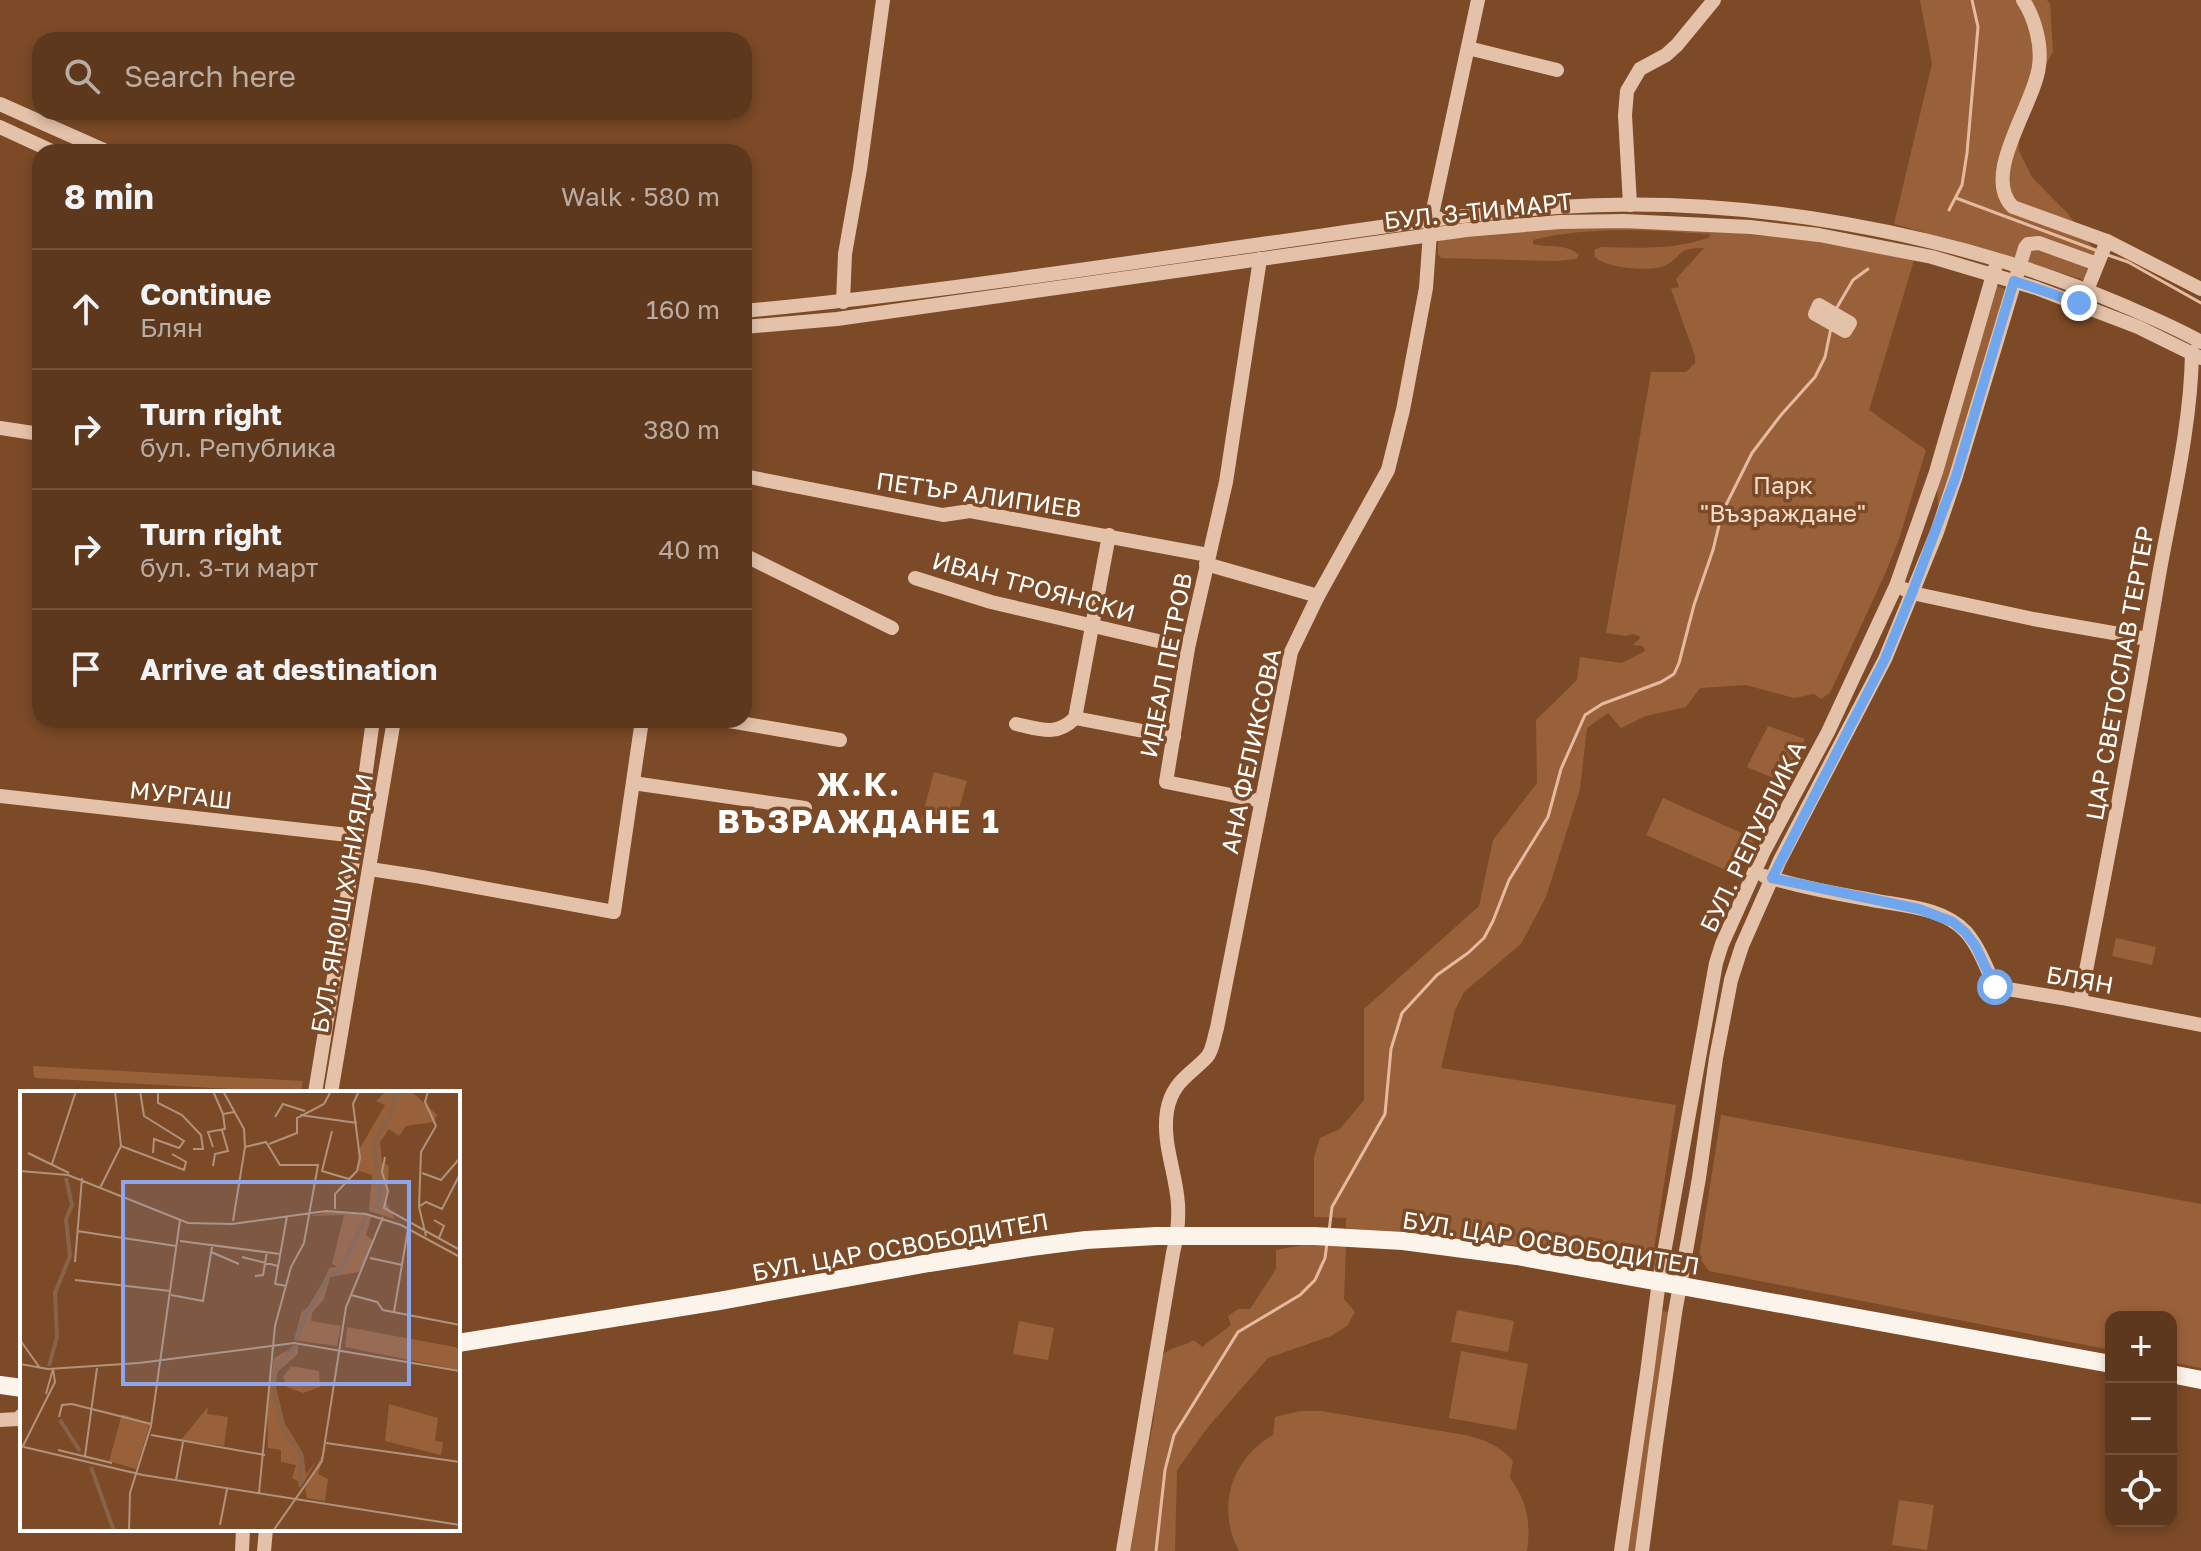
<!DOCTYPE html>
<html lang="en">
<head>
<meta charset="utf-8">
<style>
	body { margin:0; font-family:"Golos Text",sans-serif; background:#633f25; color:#f1f3f6 }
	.controls { position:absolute; right:24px; bottom:24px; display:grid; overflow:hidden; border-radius:16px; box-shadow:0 4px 12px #0003 }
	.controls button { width:72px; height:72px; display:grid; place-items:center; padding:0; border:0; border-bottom:2px solid #72523b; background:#5d381c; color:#f1f3f6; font:40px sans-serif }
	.stop { position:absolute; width:24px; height:24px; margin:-18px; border:6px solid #70a6ed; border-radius:50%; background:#fff }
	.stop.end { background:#70a6ed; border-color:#fff; box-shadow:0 2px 8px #0008 }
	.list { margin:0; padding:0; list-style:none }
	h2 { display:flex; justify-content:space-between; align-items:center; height:104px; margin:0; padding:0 32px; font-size:34px }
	h2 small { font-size:26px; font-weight:400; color:#b9aca3 }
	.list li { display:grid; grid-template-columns:52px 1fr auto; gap:24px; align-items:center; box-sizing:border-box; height:120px; padding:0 32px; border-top:2px solid #72523b }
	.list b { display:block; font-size:30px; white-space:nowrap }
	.list p { margin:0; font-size:26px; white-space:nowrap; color:#b9aca3 }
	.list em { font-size:26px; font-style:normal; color:#b9aca3 }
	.icon { flex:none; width:44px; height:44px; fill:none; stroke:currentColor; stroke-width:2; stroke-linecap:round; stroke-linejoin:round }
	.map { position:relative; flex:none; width:2201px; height:1551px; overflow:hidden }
	.search { position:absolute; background:#5d381c; box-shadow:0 4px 12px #0003; left:32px; top:32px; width:720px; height:88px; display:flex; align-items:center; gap:20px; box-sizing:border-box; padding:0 28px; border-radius:24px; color:#b9aca3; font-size:30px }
	.panel { position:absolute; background:#5d381c; box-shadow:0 4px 12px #0003; left:32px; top:144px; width:720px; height:584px; border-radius:24px }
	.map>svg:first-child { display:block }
	.green { fill:#99613a }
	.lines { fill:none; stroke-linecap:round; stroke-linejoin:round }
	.stream { stroke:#e5ba9f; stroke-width:3 }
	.minor { stroke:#e4c2aa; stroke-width:14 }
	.major { stroke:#fcf3ea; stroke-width:18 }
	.route { stroke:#70a6ed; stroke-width:10 }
	.labels { text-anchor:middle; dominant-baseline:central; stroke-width:7; stroke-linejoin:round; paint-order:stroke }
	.street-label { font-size:24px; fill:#fff; stroke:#7c4a26 }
	.park-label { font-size:24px; fill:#f4ddcd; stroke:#7c4a26 }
	.district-label { font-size:32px; font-weight:bold; letter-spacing:2px; fill:#fff; stroke:#7c4a26 }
	.inset-river { fill:none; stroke:#876349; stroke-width:4 }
	.inset-road { fill:none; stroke:#b0927d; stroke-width:2 }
	.view { fill:#8ea6ec; fill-opacity:0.15; stroke:#8ea6ec; stroke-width:4 }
	.inset-edge { fill:none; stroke:#fff; stroke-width:4 }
</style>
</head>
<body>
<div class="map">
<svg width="2201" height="1551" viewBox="0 0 2201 1551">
	<rect width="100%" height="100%" fill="#7c4a26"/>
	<!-- green -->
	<g class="green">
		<polygon points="1920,0 2047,0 2050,4 2053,51 2018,120 2019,151 2032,177 2068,214 2098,255 2087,281 2002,254 1894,224 1932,64"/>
		<path d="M1569,226L1704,228L1760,236H1794L1915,257L1869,410L1926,450L1899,539L1885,574L1830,693L1821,699L1814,694L1794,698L1746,685L1700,688L1686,707L1646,716L1621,728L1608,713L1587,728L1580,789L1546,897L1521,944L1464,992L1455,1010L1441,1068L1676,1105L1653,1256L1643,1263L1539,1248L1346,1228V1218L1314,1217V1157L1320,1138L1340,1129L1364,1100V1009L1479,906L1493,840L1537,783L1536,720L1577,680L1580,657L1622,663L1645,651L1643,646L1633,645L1641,637L1633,634L1626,636L1606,633L1651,372H1686L1695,363V356L1671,289L1679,287L1676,279L1704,248C1674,248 1684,257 1664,266C1650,272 1605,268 1595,257L1594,250L1601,247C1637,248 1676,250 1710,237L1709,234C1654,230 1586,226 1533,240V244C1549,248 1566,243 1579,255L1576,259L1556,261L1441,258L1438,254V242L1444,239Z"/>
		<polygon points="1991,284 2011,291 1939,520 1936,472"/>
		<polygon points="1768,726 1805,739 1783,782 1747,767"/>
		<polygon points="934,772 967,781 952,832 920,824"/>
		<polygon points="1663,798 1755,839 1737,875 1646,835"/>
		<polygon points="2116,938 2156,947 2152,965 2112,956"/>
		<polygon points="33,1066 303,1081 301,1093 38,1078 34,1077"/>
		<polygon points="1721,1115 2201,1204 2201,1368 2171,1362 2171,1317 2111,1317 2111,1350 1709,1271 1699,1257"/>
		<path d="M1303,1245L1346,1246L1344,1299L1355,1312L1347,1326L1331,1336L1268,1358L1208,1427L1177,1470L1175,1551H1129L1153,1423L1162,1356C1170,1346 1184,1347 1194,1340L1202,1347L1231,1325L1228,1316L1238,1309H1250L1276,1269V1250Z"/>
		<polygon points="1457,1310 1514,1321 1508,1352 1451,1342"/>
		<polygon points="1655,1310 1675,1313 1642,1551 1621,1551"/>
		<polygon points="1019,1321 1054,1328 1048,1360 1013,1354"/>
		<polygon points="1461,1351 1528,1364 1516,1430 1449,1418"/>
		<path d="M1300,1411H1321L1465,1435C1484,1439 1500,1446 1513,1461L1510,1478C1527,1500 1531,1523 1527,1551H1239C1216,1508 1231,1459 1273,1435L1275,1417Z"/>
		<polygon points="1899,1500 1934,1505 1927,1550 1892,1545"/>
	</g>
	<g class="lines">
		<!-- stream -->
		<g class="stream">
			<polyline points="1956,198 2098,251"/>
			<polyline points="1949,210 1962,185 1967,153 1978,27 1972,0"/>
			<polyline points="2105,254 2128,262 2201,303"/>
			<polyline points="1836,309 1853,280 1868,269"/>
			<polyline points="1329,1231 1332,1207 1385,1114 1391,1049 1402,1013 1437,975 1468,953 1484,938 1493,921 1509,880 1548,817 1561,769 1585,715 1602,704 1661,682 1674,674 1679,663 1694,605 1713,550 1722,513 1752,453 1781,415 1815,377 1825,357 1831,328"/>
			<polyline points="1156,1551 1165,1470 1174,1435 1238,1332 1300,1295 1315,1280 1325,1258 1327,1243"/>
		</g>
		<!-- minor -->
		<g class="minor">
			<path d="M2023,0C2035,18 2042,45 2039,66C2035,104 1980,175 2013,207L2107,241L2201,289"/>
			<polyline points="1468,48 1557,70"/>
			<polyline points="0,104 108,152"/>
			<polyline points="0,127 54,152"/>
			<polyline points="1630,205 1625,115 1627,91 1640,69 1666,55 1677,45 1714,0"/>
			<polyline points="1260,259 1226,482 1188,648 1166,782 1261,801"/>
			<polyline points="2087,290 2107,241"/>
			<polyline points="843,302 845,254 860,169 883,0"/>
			<polygon points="1819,305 1850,323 1845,331 1815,314"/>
			<path d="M744,311C915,295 1085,269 1255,245C1356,231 1456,214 1558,207C1741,194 1952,232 2120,304C2148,316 2175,327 2201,342"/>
			<polyline points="744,327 837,319 1466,230 1560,222 1624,221 1750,227 1819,235 1932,257 2036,288 2138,327 2201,358"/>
			<polyline points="0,428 40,434"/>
			<polyline points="744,476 943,515 970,511 1208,555"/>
			<polyline points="744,555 892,628"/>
			<polyline points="1206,564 1318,596"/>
			<polyline points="915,578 991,602 1188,648"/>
			<polyline points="1904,589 1912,593 2033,619 2148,639"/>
			<polyline points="1075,718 1174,737"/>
			<polyline points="723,720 840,740"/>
			<path d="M1016,724C1040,729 1056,737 1075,718L1109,535"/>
			<polyline points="633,783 805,808"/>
			<polyline points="0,796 357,836"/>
			<polyline points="370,869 422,877 614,912 642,720"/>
			<path d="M1764,876C1797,886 1832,893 1867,899C1899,906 1942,906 1966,932C1979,947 1987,969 1995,987L2062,998L2201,1025"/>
			<path d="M2080,1001C2108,859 2135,718 2159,575C2172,502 2191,427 2192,352"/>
			<polyline points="315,1093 357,836 373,720"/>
			<polyline points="331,1093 394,720"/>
			<polyline points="0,1420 18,1419 22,1415"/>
			<polyline points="242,1551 243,1529"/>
			<polyline points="264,1551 266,1529"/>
			<path d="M1123,1551L1173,1253C1177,1237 1179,1221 1178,1204C1176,1172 1162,1144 1167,1111C1172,1082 1189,1076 1207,1057C1213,1050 1214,1037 1217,1028L1291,652L1318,596L1388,470L1403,410L1426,288L1431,219L1478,0"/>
			<polyline points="1621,1551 1647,1373 1659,1281 1716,963 1722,944 1763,853 1828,732 1896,586 1936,472 1995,268"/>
			<polyline points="1642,1551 1656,1444 1675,1313 1699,1178 1716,1058 1731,980 1742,946 1780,860 1885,659 1937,532 1956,476 2025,248 2028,244 2039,243 2097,264"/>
		</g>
		<!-- major -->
		<g class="major">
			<polyline points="458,1343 719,1301 929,1263 1031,1247 1086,1240 1156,1236 1314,1236 1403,1241 1517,1256 2111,1364"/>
			<polyline points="2171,1374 2201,1380"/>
			<polyline points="0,1385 22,1388"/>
		</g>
	</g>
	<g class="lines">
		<!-- route -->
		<polyline class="route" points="1995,987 1975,945 1965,932 1953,922 1919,909 1772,878 1885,659 1912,593 1956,476 2014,281 2079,303"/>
	</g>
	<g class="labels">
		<!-- street labels -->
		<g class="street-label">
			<text transform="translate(1478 210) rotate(-6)">БУЛ. 3-ТИ МАРТ</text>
			<text transform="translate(979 494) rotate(8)">ПЕТЪР АЛИПИЕВ</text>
			<text transform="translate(1034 586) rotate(15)">ИВАН ТРОЯНСКИ</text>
			<text transform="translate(1165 665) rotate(-79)">ИДЕАЛ ПЕТРОВ</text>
			<text transform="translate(2119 673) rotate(-80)">ЦАР СВЕТОСЛАВ ТЕРТЕР</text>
			<text transform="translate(1250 751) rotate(-78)">АНА ФЕЛИКСОВА</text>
			<text transform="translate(181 794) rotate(6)">МУРГАШ</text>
			<text transform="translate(1752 836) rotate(-64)">БУЛ. РЕПУБЛИКА</text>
			<text transform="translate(341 903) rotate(-80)">БУЛ. ЯНОШ ХУНИЯДИ</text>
			<text transform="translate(2080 979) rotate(10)">БЛЯН</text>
			<text transform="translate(1551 1242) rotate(9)">БУЛ. ЦАР ОСВОБОДИТЕЛ</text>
			<text transform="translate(900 1246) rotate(-10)">БУЛ. ЦАР ОСВОБОДИТЕЛ</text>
		</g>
		<!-- park labels -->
		<g class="park-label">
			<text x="1783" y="484">Парк<tspan x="1783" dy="28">"Възраждане"</tspan></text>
		</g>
		<!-- district labels -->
		<g class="district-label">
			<text x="859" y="784">Ж.К.<tspan x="859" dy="37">ВЪЗРАЖДАНЕ 1</tspan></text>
		</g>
	</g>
	<!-- overview -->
	<g transform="translate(20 1091)">
		<rect width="440" height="440" fill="#7c4a26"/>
		<path d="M366,0H391L417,24L414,31L386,35L379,45L369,38L360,51L362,71L369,75L366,111L375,128L349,120L352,84L337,79L339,59L365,14L356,10ZM307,121L352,124L346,144L354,150L339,181L310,186L304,208L292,222L291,230L321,235L317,255L274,249L281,222L296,209L309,177L317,176L312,173L324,124L291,125ZM327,236L440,257V279L325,256ZM278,253V263L256,282V296L265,333L283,362L286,383L296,370L283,393L272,387L276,374L261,371V359L248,357L247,313L254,267ZM271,275L299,280L300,296L283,302L267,296L263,286ZM369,313L418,327L415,350L423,351L421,364L365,350ZM188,316L187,323L208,326L204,355L161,349ZM102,323L130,333L116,378L89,370ZM307,354L298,383L308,388L305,410L287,407L285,398Z" fill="#99613a"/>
		<path class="inset-river" d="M357,118L360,95L353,52L371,23L376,0M276,249L286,223L309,184L321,179L346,126M275,255L256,278L253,296L263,340L282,365L280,396M29,275L37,246L35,202L50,165L46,128L52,114L46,87M40,329L60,360M71,376L94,440"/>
		<path class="inset-road" d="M120,0L124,25L164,50L159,57L134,48L133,62M138,0V12L162,24L181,44L183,58H173M193,0L203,23M203,0L224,38L225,56M280,24L337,32M255,26L263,13L285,20M312,40L302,80L329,88M249,53L277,42V27L304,13L311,0M101,55L164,79L166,71L152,63M193,56L188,41L205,38L203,23L214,21M8,62L49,82M365,66L362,81L368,100L364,117L440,159M32,73L56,0M193,75L195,63L208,60L202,39M0,80L48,84L168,132L212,133L306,120L346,123L381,134L440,166M402,82L421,89L440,67M80,97L101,55L95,0M400,115L406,111L422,118L440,83M315,118V103L337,80L340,67L333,13L339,0M267,125L255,193L267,195M414,129L424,135L419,147M213,130L225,56L246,51L260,74H298L284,152L271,176L255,235L239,402M57,140L156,155M406,145L399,116L401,61L416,35L405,11L408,0M160,150L260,163M191,161L219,173M222,166L258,175M350,167L382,174M55,171L62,87M235,185L243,184L247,161M55,189L150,200M151,204L183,210L192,156M331,204L357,211L363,219L440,234M374,221L388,138M0,249L20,277M0,273L28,278L119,272L274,252L440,280M26,303L33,278M39,326L42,314L52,313L131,333M131,344L245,364M306,352L440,371M4,356L123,384L440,434M2,357L35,291L33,278M38,359L92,372M65,365L77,277M156,389L163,351M200,434L207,398M109,440L110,402L131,335L160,129M253,440L302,370L326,216L363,126"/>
		<path class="view" d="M103,91H389V293H103Z"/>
		<rect width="440" height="440" class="inset-edge"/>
	</g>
</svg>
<div class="controls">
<button>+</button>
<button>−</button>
<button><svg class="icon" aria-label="locate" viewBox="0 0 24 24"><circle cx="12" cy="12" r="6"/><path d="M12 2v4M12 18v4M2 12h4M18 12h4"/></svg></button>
</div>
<div class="stop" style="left:1995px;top:987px"></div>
<div class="stop end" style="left:2079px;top:303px"></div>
<div class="search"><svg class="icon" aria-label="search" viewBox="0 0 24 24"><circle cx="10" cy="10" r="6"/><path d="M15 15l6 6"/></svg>Search here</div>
<section class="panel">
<h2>8 min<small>Walk · 580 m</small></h2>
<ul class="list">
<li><svg class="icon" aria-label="ahead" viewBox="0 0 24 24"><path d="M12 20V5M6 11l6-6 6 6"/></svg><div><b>Continue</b><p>Блян</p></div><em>160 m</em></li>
<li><svg class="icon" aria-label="right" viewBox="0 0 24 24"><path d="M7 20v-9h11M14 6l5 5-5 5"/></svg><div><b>Turn right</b><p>бул. Република</p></div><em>380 m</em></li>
<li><svg class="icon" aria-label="right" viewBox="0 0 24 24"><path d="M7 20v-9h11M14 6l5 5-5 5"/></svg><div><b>Turn right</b><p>бул. 3-ти март</p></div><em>40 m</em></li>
<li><svg class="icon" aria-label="arrive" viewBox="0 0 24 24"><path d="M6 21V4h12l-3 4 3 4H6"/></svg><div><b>Arrive at destination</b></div></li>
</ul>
</section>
</div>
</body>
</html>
